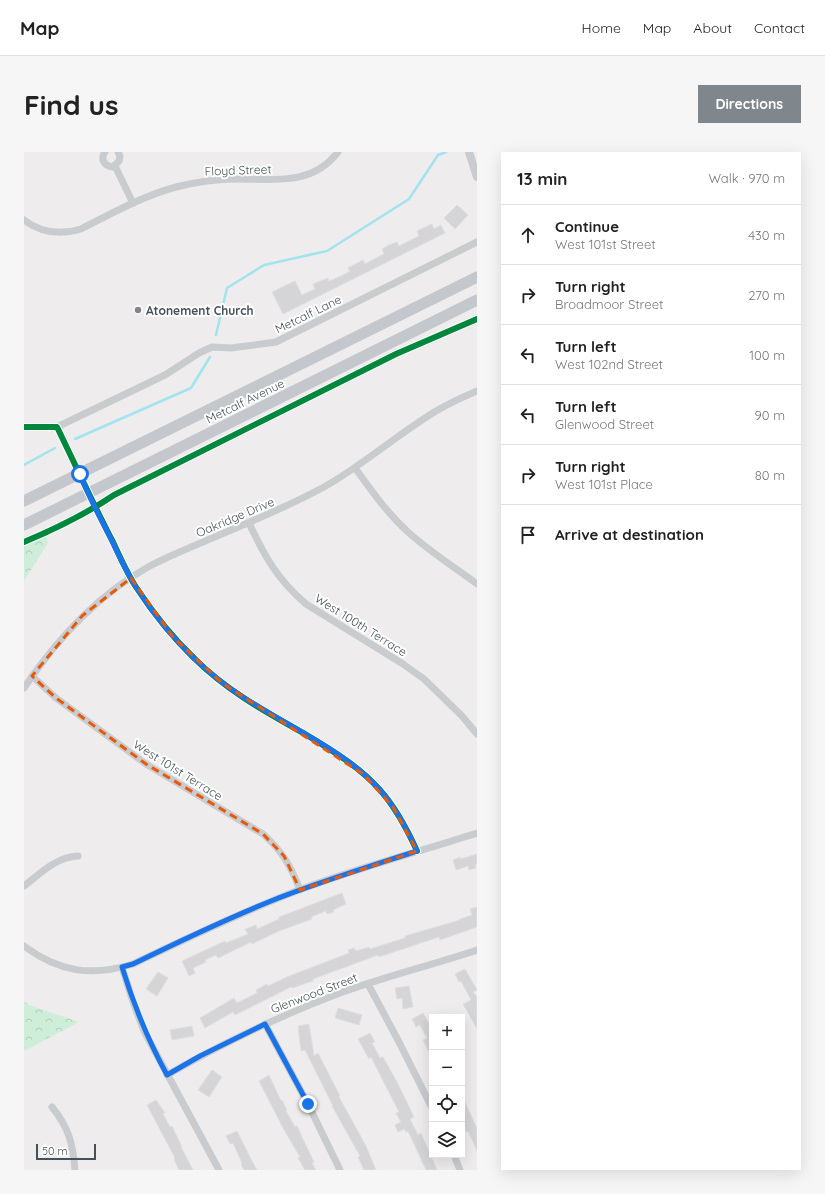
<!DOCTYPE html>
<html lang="en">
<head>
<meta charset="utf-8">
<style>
	body { margin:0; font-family:Quicksand,sans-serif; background:#f6f6f6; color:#222 }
	.controls { position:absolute; right:12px; bottom:12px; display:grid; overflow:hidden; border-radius:0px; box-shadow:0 4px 16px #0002 }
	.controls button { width:36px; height:36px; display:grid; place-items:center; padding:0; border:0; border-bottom:1px solid #e0e0e0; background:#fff; color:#222; font:20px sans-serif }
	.scale { position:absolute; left:12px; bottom:10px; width:60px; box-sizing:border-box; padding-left:4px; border:2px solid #43515a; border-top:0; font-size:11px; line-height:14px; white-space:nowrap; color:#43515a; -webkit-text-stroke:3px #fff; paint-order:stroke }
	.stop { position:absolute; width:12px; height:12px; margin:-9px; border:3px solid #1a73e8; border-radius:50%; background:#fff }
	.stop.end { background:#1a73e8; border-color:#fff; box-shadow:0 1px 4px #0008 }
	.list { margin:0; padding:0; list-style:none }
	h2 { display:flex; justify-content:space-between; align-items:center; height:52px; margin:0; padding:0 16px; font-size:17px }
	h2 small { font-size:13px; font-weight:400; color:#767676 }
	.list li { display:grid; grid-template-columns:26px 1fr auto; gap:12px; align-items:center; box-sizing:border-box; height:60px; padding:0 16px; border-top:1px solid #e0e0e0 }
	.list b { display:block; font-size:15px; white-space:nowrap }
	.list p { margin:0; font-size:13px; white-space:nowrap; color:#767676 }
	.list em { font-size:13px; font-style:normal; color:#767676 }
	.icon { flex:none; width:22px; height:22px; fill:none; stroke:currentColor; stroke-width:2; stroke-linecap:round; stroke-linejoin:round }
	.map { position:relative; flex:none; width:453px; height:1018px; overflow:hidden; border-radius:0px }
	header { display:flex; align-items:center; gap:24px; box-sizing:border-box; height:56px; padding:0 20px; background:#fff; border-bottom:1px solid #e0e0e0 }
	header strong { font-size:19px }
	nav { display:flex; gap:22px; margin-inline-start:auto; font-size:14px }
	.intro { display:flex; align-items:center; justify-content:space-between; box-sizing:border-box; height:96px; padding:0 24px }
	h1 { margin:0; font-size:28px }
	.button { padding:10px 18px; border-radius:0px; background:#7f878d; color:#fff; font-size:14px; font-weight:700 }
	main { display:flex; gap:24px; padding:0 24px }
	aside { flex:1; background:#fff; border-radius:0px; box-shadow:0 4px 16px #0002 }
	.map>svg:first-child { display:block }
	.forest { fill:url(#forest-crowns) }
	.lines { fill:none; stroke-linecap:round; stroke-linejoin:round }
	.stream { stroke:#a2e4ee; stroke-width:2.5 }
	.building { fill:#d5d5d7; stroke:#dfdee0 }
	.minor { stroke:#c8ccce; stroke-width:7 }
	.tertiary { stroke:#c8ccce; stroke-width:8 }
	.primary { stroke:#c4c8cc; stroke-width:11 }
	.cycleway-casing { stroke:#fff; stroke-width:8 }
	.cycleway { stroke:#00873e; stroke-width:6 }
	.route { stroke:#1a73e8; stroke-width:5 }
	.marked { fill:none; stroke:#e8590c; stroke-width:3; stroke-dasharray:8 5; stroke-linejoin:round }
	.poi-dot { fill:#7f878d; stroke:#fff; stroke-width:1.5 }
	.labels { text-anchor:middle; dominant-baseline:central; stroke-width:4; stroke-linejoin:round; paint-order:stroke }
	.street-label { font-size:12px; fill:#43515a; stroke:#fff }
	.poi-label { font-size:12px; font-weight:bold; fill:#43515a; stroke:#fff; text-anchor:start }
</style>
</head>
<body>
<header>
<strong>Map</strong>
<nav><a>Home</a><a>Map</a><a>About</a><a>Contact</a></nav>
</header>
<div class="intro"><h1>Find us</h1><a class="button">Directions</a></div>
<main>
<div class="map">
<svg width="453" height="1018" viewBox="0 0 453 1018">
	<defs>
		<pattern id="forest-crowns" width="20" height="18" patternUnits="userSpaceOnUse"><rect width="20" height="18" fill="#cfeed9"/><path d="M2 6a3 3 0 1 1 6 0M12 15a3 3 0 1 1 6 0" fill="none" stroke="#b3cebc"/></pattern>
	</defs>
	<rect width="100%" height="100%" fill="#eeeced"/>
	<!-- forest -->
	<g class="forest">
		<polygon points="20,379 24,391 0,429 0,388"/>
		<polygon points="0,849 5,853 55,870 0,899"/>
	</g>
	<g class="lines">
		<!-- stream -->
		<g class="stream">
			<polyline points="192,183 203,136 240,113 303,99 385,47 414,3 422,0"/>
			<polyline points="51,287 167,236 186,205"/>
			<polyline points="0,313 31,296"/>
		</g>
	</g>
	<!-- building -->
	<g class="building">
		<polygon points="433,53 444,63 431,77 420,66"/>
		<polygon points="408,72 410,77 417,73 421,81 259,162 248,140 271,129 278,143 291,137 289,132 304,126 305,129 317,124 326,119 324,116 339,108 341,112 354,105 360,102 358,97 365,93 373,90 375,94 395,84 393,79"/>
		<polygon points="453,702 453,712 451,713 452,716 445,718 444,714 432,718 429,708 436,705 436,707"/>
		<polygon points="318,741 322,752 309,758 310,760 303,762 302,759 287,765 288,767 255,779 228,792 227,790 194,806 192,803 181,808 182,810 169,816 171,821 165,824 158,809 201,789 202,791 224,782 221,777 232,773 233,777 255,767 255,765"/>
		<polygon points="453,755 453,775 416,788 415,785 355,805 354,803 289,827 289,829 268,836 267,835 211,863 209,860 181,876 176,866 210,846 213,851 233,841 232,838 243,832 244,834 263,825 320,803 325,801 324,798 330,796 332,799 345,795 346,797 381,786 381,784 436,768 436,767 448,763 446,757"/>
		<polygon points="441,817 453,838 449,840 453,845 453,877 439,852 447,848 437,829 435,830 431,822"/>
		<polygon points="134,820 144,826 133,844 122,837"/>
		<polygon points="385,834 389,855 379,857 378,846 373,847 371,836"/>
		<polygon points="314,856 338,863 335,873 311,866"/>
		<polygon points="399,861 408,876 408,906 399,888 403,886 396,873 392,875 388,867"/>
		<polygon points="285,872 290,904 294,901 316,944 315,945 342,994 352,1018 340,1018 334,1005 336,1004 308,954 309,954 281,898 277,899 274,874"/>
		<polygon points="168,874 170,884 148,888 146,878"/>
		<polygon points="346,881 351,890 348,891 356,906 359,905 373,930 390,965 386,967 394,983 397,981 413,1018 402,1018 384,979 382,980 380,977 374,980 371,973 377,970 372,961 375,960 347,905 345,907 334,887"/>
		<polygon points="188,918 198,925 185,945 174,938"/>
		<polygon points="245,923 257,949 258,948 263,958 262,959 271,975 273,974 278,985 290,1010 288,1011 292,1018 281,1018 274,1006 276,1005 259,976 235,929"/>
		<polygon points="438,944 453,976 453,999 444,979 442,980 438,970"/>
		<polygon points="132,948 141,961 139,962 146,975 148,974 158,995 157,995 169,1018 155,1018 150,1007 151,1006 123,953"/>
		<polygon points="213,979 227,1007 233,1018 220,1018 217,1012 218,1011 209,991 206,992 202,984"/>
	</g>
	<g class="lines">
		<!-- minor -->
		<g class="minor">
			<path d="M81,0C76,7 80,14 89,15L95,9L96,4L94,0"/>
			<polyline points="91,14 109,51"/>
			<path d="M0,68C17,81 37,83 57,77C88,61 119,44 152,35C172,30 193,27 213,27C250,27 288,34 314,0"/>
			<path d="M0,275H33C52,314 69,352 89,390C96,405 103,421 112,435C129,461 149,486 171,507C203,539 242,560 281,582C307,598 335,614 356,638C372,656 383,677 393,699"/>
			<polyline points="33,275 141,223 175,201 188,195 207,196 252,190 453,90"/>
			<path d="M331,316C347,338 363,361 384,380C405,399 430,415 453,432"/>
			<path d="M225,371C241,405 253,427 282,452L379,512L400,527L438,564L453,582"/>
			<path d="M8,524L32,546L122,612L239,682C258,699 267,714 276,738"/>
			<path d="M0,536C33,487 72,444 124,415C146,403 170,394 193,384C229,369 265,354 300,335C339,313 374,282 412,259C426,251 439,245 453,239"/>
			<path d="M0,734C17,721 32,705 54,704"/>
			<path d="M0,794C35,820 67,825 109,812C163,786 218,760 275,738C333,716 394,700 453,681"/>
			<polyline points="98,815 109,850 120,879 195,1018"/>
			<polyline points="344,832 375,890 408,956"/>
			<polyline points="241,872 284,952 316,1018"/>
			<path d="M143,923C196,893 251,866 308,844C355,826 405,814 453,798"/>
			<path d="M28,955C45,976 49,992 51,1018"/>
			<polyline points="430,1003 436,1018"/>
		</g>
		<!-- tertiary -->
		<polyline class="tertiary" points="445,0 453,25"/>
		<!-- primary -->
		<g class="primary">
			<polyline points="0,349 453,125"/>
			<polyline points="0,373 453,148"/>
		</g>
		<!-- cycleway casing -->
		<g class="cycleway-casing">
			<g id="cycleway">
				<path d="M0,275H33C52,314 69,352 89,390C96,405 103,421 112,435C129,461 149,486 171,507C203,539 242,560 281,582C307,598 335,614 356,638C372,656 383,677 393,699"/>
				<path d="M0,390C31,377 62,362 90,343L372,202L453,167"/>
			</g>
		</g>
		<!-- cycleway -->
		<use href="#cycleway" class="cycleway"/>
	</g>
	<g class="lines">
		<!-- route -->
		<path class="route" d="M56,322C64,342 74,362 84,381C93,399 101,418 112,435C135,471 165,505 199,531C248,569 314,591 356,638C372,656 383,677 393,699C344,715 295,730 247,749C200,768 154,790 109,812L98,815C110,854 124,888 143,923L176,904L241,872L284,952"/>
	</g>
	<!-- marked area -->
	<path class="marked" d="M107,426L149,485L198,531L339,622L369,655L393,699L276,738L260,704L239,682L122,612L32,546L8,524L58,464Z"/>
	<!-- markers -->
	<circle class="poi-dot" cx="114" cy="158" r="4"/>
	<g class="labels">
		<!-- street labels -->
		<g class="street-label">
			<text transform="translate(214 18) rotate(-2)">Floyd Street</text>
			<text transform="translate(284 162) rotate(-26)">Metcalf Lane</text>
			<text transform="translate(221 249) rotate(-26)">Metcalf Avenue</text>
			<text transform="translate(211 365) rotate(-23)">Oakridge Drive</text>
			<text transform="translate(337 473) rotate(32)">West 100th Terrace</text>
			<text transform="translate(154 618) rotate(32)">West 101st Terrace</text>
			<text transform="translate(290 841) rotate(-21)">Glenwood Street</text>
		</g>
		<!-- poi labels -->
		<g class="poi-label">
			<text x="122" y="158">Atonement Church</text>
		</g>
	</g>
</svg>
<div class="controls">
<button>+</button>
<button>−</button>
<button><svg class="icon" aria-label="locate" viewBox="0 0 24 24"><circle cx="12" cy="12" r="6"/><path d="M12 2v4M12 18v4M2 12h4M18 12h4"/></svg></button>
<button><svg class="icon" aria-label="layers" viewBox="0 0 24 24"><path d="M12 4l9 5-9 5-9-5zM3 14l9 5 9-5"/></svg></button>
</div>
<div class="scale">50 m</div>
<div class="stop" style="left:56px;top:322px"></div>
<div class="stop end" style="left:284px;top:952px"></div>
</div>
<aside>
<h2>13 min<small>Walk · 970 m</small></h2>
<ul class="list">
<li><svg class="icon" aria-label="ahead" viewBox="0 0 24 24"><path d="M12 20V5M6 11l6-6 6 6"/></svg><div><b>Continue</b><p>West 101st Street</p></div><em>430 m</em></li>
<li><svg class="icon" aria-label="right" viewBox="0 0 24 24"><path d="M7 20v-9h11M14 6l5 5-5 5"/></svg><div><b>Turn right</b><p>Broadmoor Street</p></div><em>270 m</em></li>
<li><svg class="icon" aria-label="left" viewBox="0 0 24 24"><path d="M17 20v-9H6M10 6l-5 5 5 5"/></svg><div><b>Turn left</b><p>West 102nd Street</p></div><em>100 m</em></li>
<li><svg class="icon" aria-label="left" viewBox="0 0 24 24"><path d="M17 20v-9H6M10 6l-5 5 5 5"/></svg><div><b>Turn left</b><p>Glenwood Street</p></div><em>90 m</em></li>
<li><svg class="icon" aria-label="right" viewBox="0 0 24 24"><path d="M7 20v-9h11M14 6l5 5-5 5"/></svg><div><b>Turn right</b><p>West 101st Place</p></div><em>80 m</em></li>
<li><svg class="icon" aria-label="arrive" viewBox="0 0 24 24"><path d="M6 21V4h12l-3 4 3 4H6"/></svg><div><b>Arrive at destination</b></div></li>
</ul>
</aside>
</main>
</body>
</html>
